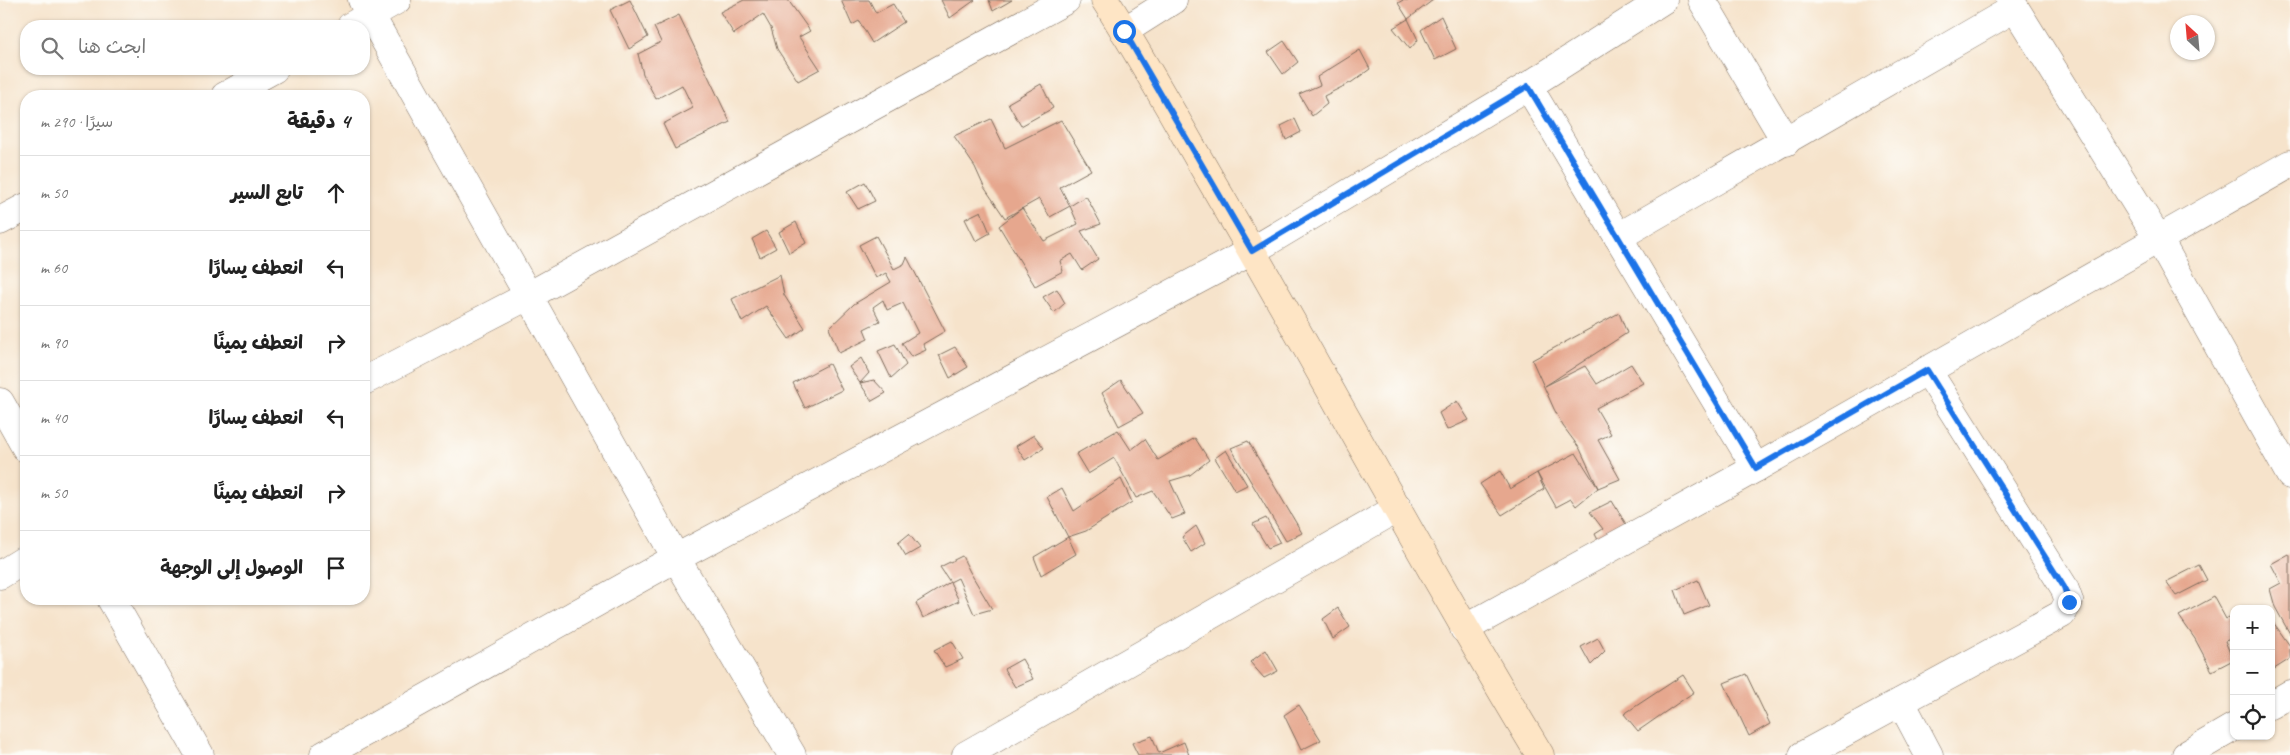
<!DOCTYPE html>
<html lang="ar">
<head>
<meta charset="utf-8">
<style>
	body { margin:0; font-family:Caveat,"Playpen Sans Arabic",sans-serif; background:#f2f2f2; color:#222; direction:rtl }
	.controls { position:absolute; right:15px; bottom:15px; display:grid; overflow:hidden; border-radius:10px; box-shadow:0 1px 4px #0004 }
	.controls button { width:45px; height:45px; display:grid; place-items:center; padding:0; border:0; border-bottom:1px solid #e0e0e0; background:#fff; color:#222; font:25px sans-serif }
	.compass { position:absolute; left:2170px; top:15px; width:45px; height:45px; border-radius:50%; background:#fff; box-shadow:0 1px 4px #0004; rotate:334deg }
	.stop { position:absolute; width:15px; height:15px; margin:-11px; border:4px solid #1a73e8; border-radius:50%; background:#fff }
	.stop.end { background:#1a73e8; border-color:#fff; box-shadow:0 1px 5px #0008 }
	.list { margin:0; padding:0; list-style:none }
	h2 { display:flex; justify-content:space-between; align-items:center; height:65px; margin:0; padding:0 20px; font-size:21px }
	h2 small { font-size:16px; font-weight:400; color:#767676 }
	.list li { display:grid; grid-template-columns:32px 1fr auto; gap:15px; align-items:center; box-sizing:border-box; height:75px; padding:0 20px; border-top:1px solid #e0e0e0 }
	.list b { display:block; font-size:19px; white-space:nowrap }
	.list em { font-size:16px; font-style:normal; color:#767676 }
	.icon { flex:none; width:28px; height:28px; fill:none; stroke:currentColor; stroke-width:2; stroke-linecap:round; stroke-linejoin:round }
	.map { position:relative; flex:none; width:2290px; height:755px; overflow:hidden; direction:ltr }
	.search { position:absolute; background:#fff; box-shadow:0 1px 4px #0004; left:20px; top:20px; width:350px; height:55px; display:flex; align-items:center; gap:12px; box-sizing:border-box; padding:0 18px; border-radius:20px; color:#767676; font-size:19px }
	.panel { position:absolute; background:#fff; box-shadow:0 1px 4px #0004; left:20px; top:90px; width:350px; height:515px; border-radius:20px; direction:rtl }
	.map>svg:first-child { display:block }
	.building { fill:#e6a78e }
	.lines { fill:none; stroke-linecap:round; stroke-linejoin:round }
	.minor-casing { stroke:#7c6b5b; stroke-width:29 }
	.secondary-casing { stroke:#7c6b5b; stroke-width:29 }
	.minor { stroke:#fff; stroke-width:28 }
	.secondary { stroke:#fee5c5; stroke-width:28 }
	.route { stroke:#1a73e8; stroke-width:6 }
</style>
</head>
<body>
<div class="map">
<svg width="2290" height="755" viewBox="0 0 2290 755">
	<rect width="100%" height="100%" fill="#fdfcf7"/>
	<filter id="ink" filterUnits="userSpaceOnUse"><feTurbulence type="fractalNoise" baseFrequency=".02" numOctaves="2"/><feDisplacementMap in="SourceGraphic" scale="10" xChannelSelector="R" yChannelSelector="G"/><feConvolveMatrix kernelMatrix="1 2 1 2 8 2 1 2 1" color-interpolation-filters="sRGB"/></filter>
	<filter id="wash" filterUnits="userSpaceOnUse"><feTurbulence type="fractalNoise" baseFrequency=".0096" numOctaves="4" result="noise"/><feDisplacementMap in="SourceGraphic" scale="20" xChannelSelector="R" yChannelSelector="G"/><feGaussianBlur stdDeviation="1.12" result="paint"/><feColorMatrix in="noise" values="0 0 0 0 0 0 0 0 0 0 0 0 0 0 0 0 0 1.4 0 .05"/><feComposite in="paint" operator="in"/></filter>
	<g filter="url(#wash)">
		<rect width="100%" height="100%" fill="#f6e3cb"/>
		<g id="blocks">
			<!-- building -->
			<g class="building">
				<polygon points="630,0 648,37 629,49 610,10"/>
				<polygon points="744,0 788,0 810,31 799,37 820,69 798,81 777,49 771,28 763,14 734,34 720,12"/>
				<polygon points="841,0 869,0 876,13 893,4 904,22 872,43 859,21 852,25"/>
				<polygon points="941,0 975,0 950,18"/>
				<polygon points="989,0 1012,0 993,11"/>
				<polygon points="1403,0 1433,0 1408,19 1398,3"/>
				<polygon points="679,15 730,122 675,149 663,124 693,108 682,85 656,99 643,74 638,54 661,42 654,27"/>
				<polygon points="1441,16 1456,49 1435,60 1421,30"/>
				<polygon points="1408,19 1418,40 1410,49 1393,28"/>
				<polygon points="1284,41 1298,62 1283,74 1268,52"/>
				<polygon points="1360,50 1370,69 1352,82 1324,96 1327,104 1312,116 1299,94 1320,85 1317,77"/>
				<polygon points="1041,84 1053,108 1021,126 1008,103"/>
				<polygon points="991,119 1005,148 1061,120 1091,170 1060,187 1070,206 1050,217 1039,199 1005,218 984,187 975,167 954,136"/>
				<polygon points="1295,119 1301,132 1286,140 1281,126"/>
				<polygon points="865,182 875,201 858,209 847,192"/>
				<polygon points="1086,196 1101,224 1081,231 1098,259 1082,270 1072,254 1060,261 1063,271 1035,286 999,226 1022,208 1044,241 1078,224 1070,206"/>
				<polygon points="981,211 990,233 976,241 965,219"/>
				<polygon points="796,222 806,243 789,253 779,232"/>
				<polygon points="766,231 776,248 760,257 752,239"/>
				<polygon points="876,236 894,269 904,264 907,257 945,331 923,344 926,350 911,357 902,343 918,333 903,303 887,310 883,300 873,307 880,321 864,329 868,339 839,353 829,328 854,304 891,282 886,273 876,278 859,245"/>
				<polygon points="780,275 784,295 805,328 789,339 766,306 742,322 732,299"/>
				<polygon points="1057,289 1065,303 1054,313 1043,297"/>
				<polygon points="1619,313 1627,333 1545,386 1585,366 1597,384 1631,364 1643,383 1596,408 1611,434 1598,440 1620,479 1598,488 1580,449 1563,426 1554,409 1532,360"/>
				<polygon points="895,344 906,365 891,378 878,351"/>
				<polygon points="955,347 968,367 950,378 939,355"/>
				<polygon points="861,358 869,373 860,383 874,380 886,393 872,401 849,367"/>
				<polygon points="829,364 842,390 805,408 793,383"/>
				<polygon points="1121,380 1143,413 1119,426 1102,393"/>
				<polygon points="1457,401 1469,420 1447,430 1439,413"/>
				<polygon points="1118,430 1131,450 1145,439 1158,460 1195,438 1209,460 1190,475 1170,481 1185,514 1172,519 1153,491 1136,498 1114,458 1088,474 1076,454"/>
				<polygon points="1034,435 1044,448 1025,460 1016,446"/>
				<polygon points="1248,441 1302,533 1286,541 1231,448"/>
				<polygon points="1226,450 1247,485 1235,491 1215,458"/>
				<polygon points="1576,453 1598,488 1576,506 1571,499 1556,507 1537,473"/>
				<polygon points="1500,471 1510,489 1537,473 1544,489 1502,515 1480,484"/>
				<polygon points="1121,479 1132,502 1086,531 1068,537 1047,497 1062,488 1074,511"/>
				<polygon points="1612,501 1633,536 1604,552 1595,534 1603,529 1590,512"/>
				<polygon points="1266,518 1280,543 1268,548 1253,524"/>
				<polygon points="1196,526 1205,543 1191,552 1182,537"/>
				<polygon points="909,534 920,548 906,556 898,543"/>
				<polygon points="1068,537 1076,554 1041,575 1034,557"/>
				<polygon points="2289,554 2290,556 2290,634 2275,607 2270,589 2281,583 2271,564"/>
				<polygon points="962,556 970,572 992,609 974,614 958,578 950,582 940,567"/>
				<polygon points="2199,565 2207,580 2176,596 2166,582"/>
				<polygon points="1698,580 1709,605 1684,615 1675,590"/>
				<polygon points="950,582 959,601 923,618 916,603"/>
				<polygon points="2214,597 2226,619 2234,614 2234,638 2225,641 2233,660 2212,671 2195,639 2179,616"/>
				<polygon points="1338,608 1350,627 1333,639 1323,619"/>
				<polygon points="2273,622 2290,646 2290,659 2271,671 2271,623"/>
				<polygon points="1598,638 1605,651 1591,665 1581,647"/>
				<polygon points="952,641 963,659 945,667 934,650"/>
				<polygon points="1266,650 1278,671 1264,678 1250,662"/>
				<polygon points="1022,659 1033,679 1015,687 1004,669"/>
				<polygon points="1746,674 1770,724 1749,736 1724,683"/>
				<polygon points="1683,675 1694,692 1638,731 1624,714"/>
				<polygon points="1299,705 1321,740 1301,750 1284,715"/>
				<polygon points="1152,736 1159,753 1184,742 1189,755 1138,755 1132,743"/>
			</g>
		</g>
	</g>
	<g filter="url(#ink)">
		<use href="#blocks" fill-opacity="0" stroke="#7c6b5b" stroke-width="1"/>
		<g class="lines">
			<!-- minor casing -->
			<g class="minor-casing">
				<g id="minor">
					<polyline points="362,0 676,558 792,755"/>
					<polyline points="1702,0 1786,142"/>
					<polyline points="2010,0 2159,240 2290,475"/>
					<polyline points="351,26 397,0"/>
					<polyline points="1124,31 1173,0"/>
					<polyline points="1528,86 1756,468"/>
					<polyline points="225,96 274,69"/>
					<polyline points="0,221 26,207"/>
					<polyline points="1618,237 2015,8"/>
					<polyline points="364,381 530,295 1066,0"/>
					<polyline points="0,402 26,448"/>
					<polyline points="0,575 26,559"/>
					<polyline points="111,599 200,755"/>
					<polyline points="1464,629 1756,468 2290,164"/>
					<polyline points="1901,702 1929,755"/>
					<polyline points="2271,705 2290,694"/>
					<polyline points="324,755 676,558 1252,251 1528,86 1663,0"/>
					<polyline points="966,755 1398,508"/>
					<polyline points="1803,755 2062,614 2069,601 2064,587 1927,370"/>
					<polyline points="2186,755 2234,727"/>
				</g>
			</g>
			<!-- secondary casing -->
			<g class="secondary-casing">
				<path id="secondary" d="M1105,0C1142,58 1175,118 1209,177C1321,369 1425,565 1540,755"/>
			</g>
			<!-- minor -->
			<use href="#minor" class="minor"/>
			<!-- secondary -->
			<use href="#secondary" class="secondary"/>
		</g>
	</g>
	<g class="lines" filter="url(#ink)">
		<!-- route -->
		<polyline class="route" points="1124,31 1252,251 1528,86 1756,468 1927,370 2064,587 2069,602"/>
	</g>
</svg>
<div class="controls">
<button>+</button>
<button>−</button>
<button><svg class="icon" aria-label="locate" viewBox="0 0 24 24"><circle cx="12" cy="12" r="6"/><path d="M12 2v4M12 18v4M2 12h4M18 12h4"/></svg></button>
</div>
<svg class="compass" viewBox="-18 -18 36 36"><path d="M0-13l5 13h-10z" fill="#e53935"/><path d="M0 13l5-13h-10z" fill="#767676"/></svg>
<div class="stop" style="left:1124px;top:31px"></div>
<div class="stop end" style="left:2069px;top:602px"></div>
<div class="search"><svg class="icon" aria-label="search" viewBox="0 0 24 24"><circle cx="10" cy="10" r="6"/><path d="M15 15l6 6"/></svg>ابحث هنا</div>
<section class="panel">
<h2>4 دقيقة<small>سيرًا · 290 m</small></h2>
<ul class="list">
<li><svg class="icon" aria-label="ahead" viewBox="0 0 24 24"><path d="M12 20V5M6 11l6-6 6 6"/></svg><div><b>تابع السير</b></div><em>50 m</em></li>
<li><svg class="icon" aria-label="left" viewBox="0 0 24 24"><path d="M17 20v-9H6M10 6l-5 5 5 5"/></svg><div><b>انعطف يسارًا</b></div><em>60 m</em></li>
<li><svg class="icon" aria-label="right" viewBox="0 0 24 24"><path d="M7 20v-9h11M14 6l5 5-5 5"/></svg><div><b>انعطف يمينًا</b></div><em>90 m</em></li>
<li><svg class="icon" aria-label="left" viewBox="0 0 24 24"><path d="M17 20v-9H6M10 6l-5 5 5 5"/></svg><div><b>انعطف يسارًا</b></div><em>40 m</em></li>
<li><svg class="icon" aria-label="right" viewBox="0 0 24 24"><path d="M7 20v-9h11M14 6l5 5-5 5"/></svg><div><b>انعطف يمينًا</b></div><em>50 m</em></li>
<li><svg class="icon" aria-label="arrive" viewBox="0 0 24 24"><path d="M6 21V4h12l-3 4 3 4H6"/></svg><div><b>الوصول إلى الوجهة</b></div></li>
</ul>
</section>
</div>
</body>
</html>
